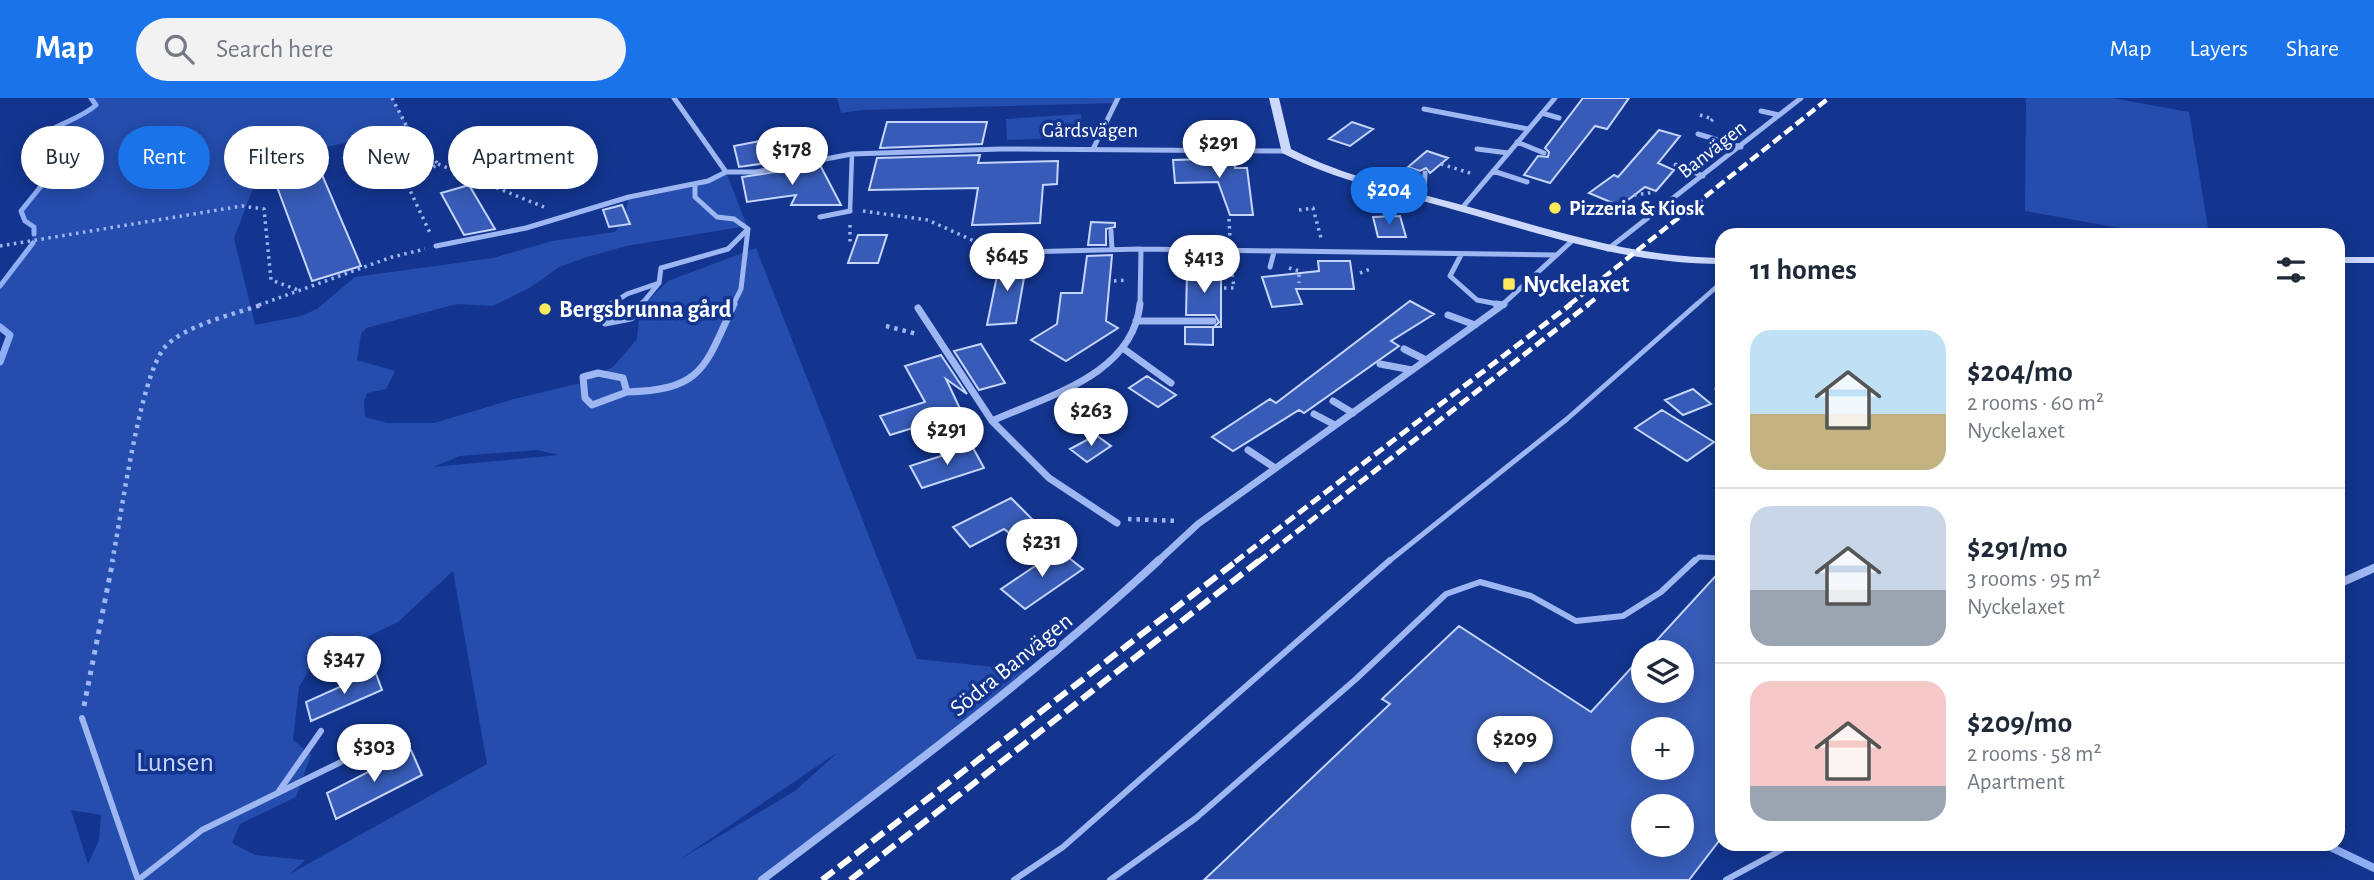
<!DOCTYPE html>
<meta charset="utf-8">
<style>
:root{--surface:#fff;--page:#f2f2f3;--text:#1f2937;--muted:#747a83;--line:#e0e1e3;--accent:#1a73e8}
body{margin:0;font-family:"Alegreya Sans",sans-serif;background:var(--page);color:var(--text);height:100vh;display:flex;flex-direction:column;font-size:26px;white-space:nowrap}
*{box-sizing:border-box;margin:0}
p{font-size:23px;color:var(--muted)}
.icon{flex:none;width:38px;height:38px;fill:none;stroke:currentColor;stroke-width:2;stroke-linecap:round;stroke-linejoin:round}
.map{position:relative;flex:1;overflow:hidden}
.panel{position:absolute;left:1715px;top:130px;width:630px;height:623px;display:flex;flex-direction:column;background:var(--surface);border-radius:21px;box-shadow:0 4px 18px #0003}
.panel>*{flex:none}
.banner{position:absolute;left:21px;top:28px;width:665px;height:63px;display:flex;gap:14px}
.tools{position:absolute;left:1631px;top:542px;display:grid;gap:14px}
.tools a{display:grid;place-items:center;width:63px;height:63px;border-radius:50%;background:var(--surface);box-shadow:0 4px 18px #0003;font-size:35px}
.price{position:absolute;translate:-50% -60px;padding:0 16px;border-radius:24px;background:#fff;color:#222;font-size:23px;line-height:46px;filter:drop-shadow(0 2px 4px #0008)}
.price::after{content:'';position:absolute;left:50%;top:42px;width:21px;height:16px;margin-left:-10px;background:inherit;clip-path:polygon(0 0,100% 0,50% 100%)}
.price.active{background:var(--accent);color:#fff}
ul{padding:0;list-style:none}
li{display:flex;align-items:center;gap:21px;height:175px;padding:0 35px}
li+li{border-top:2px solid var(--line)}
li span{display:grid;place-items:center;flex:none;width:196px;height:140px;border-radius:21px;color:#555}
li>.icon{margin-inline-start:auto}
span .icon{width:84px;height:84px;fill:#fffc;stroke-width:1}
li b{font-size:30px}
h2{display:flex;justify-content:space-between;align-items:center;height:84px;padding:0 35px;font-size:30px}
.pill{padding:0 24px;border-radius:32px;background:var(--surface);box-shadow:0 4px 18px #0003;font-size:24px;line-height:63px}
.pill.active{background:var(--accent);color:#fff}
header{display:flex;align-items:center;gap:42px;box-sizing:border-box;height:98px;padding:0 35px;background:var(--accent);color:#fff}
header strong{font-size:33px}
nav{display:flex;gap:38px;margin-inline-start:auto;font-size:24px}
.search{width:490px;height:63px;background:var(--page);display:flex;align-items:center;gap:18px;box-sizing:border-box;padding:0 24px;border-radius:38px;color:var(--muted);font-size:26px}
.map>svg:first-child{display:block}
</style>
<header>
<strong>Map</strong>
<div class="search"><svg class="icon" aria-label="search" viewBox="0 0 24 24"><circle cx="10" cy="10" r="6"/><path d="M15 15l6 6"/></svg>Search here</div>
<nav><a>Map</a><a>Layers</a><a>Share</a></nav>
</header>
<div class="map">
<svg width="2374" height="782" viewBox="0 0 2374 782">
<rect width="100%" height="100%" fill="#13358f"/>
<path fill="#254dae" fill-rule="evenodd" d="M91,0h301l17,30 -116,27 -33,15 -26,68 21,87 46,-9 16,-7 38,-32 138,-19 59,-17 63,-9 9,-14 5,-21 79,-16 18,-9 21,54 -121,20 -39,11 -28,10 -28,20 -38,19 -36,-2 -91,24 -5,6 -4,26 38,11 -9,18 -19,4 -3,9 1,15 22,6h47l80,-24 67,-16 32,-16 24,-28 3,-31 28,-27 88,-33 161,411 116,12 -271,209h-762v-518l10,-27 -10,-8v-41l31,-38 3,-20 -9,-7 -4,-10 21,-26 -7,-10 5,-7 -4,-5 5,-15 -8,-4c13,-21 46,-19 62,-39zM537,352l22,5 -126,12 27,-11zM453,473l34,193 -197,110 15,-14 -50,-5 -23,-12 8,-19 56,-27 15,-42 -18,-15 6,-53 14,-24 85,-41zM836,656l-41,37 -116,69 156,-106zM71,712l30,5 -2,25 -11,24z
M837,0h281l-1,5 -255,7 -21,3z
M2026,0h86l77,14 20,122h-56l-128,-23z
M1081,16l3,23 -77,3 -1,-21z"/>
<g fill="none" stroke-linecap="round" stroke-linejoin="round">
<path stroke="#90aef4" stroke-width="5" d="M34,136v-7l-9,-6 -4,-10 21,-26 -7,-10 5,-7 -4,-5 5,-15 -8,-4c17,-20 44,-22 63,-39l-5,-7
M0,188l33,-43"/>
<path stroke="#90aef4" stroke-width="7" d="M0,229l10,8 -10,27"/>
<path stroke="#90aef4" stroke-width="8" d="M2324,746l50,24"/>
</g>
<path fill="#375bb6" stroke="#c5d5fc" stroke-width="2" fill-rule="evenodd" d="M1583,0h46l-22,31 -12,-3 -45,57 -26,-8 14,-19 10,1 1,-5 -4,-4z
M887,24h100l-5,22 -102,4z
M1352,24l21,7 -23,17 -21,-7z
M1659,32l21,6 -22,27 16,7 -18,21 -11,-4 -25,19 -31,-13 25,-18 4,2z
M803,35l12,23 -76,11 -5,-21z
M1427,53l21,7 -18,15 -4,-5 -6,3 -12,-4z
M980,57l-2,8 80,-2 -1,23 -14,1 -3,38 -68,2 6,-37 -109,2 8,-32z
M314,58l47,110 -49,15 -42,-113z
M1208,58h26l1,12h12l6,47h-23l-12,-33 -43,1 -2,-23 36,-1z
M820,67l21,40h-50l5,-10 -49,7 -5,-25z
M469,87l26,44 -31,6 -23,-42z
M622,107l8,19 -21,3 -6,-17z
M1400,118l6,21h-28l-5,-20z
M1091,124l24,1v4l-9,2v16h-18z
M858,137h29l-9,28h-30z
M1112,157l-6,66 12,7 -52,33 -35,-21 26,-16 4,-31h21l5,-37z
M1000,163h27l-11,62 -29,2z
M1318,163h32l4,28h-58l6,15 -30,3 -10,-30 57,-6z
M1187,174l34,1v54h-7l5,-5 -4,-7h-29z
M1410,203l24,13 -43,27 8,5 -95,67 -5,-3 -66,41 -21,-14 58,-38 6,4z
M1185,229h28v18l-28,-1z
M981,246l24,39 -26,7 -25,-39z
M941,257l26,39 -21,-15 16,34 -72,22 -10,-19 45,-14 -20,-36z
M1147,278l29,19 -18,12 -29,-19z
M1693,291l18,15 -28,11 -18,-15z
M1662,312l52,32 -27,19 -52,-33z
M1096,337l15,11 -24,16 -17,-13z
M972,348l12,22 -62,20 -12,-22z
M1011,400l35,35 18,14 -21,13 -39,-31 -34,18 -17,-20z
M1059,452l24,19 -58,40 -24,-20z
M1722,471v268l-33,43h-485l186,-176 -8,-5 77,-73 132,86 52,-57v36h39v-38h-37zM1643,632h39v38h-39zM1643,709h39v38h-39z
M375,573l7,19 -71,31 -5,-19z
M411,652l11,25 -86,44 -9,-26z"/>
<g fill="none" stroke-linecap="round" stroke-linejoin="round">
<path stroke="#9eb6f1" stroke-width="3.5" stroke-dasharray="2.5 4.5" stroke-linecap="butt" d="M392,0l14,27 32,39 -31,20 24,51
M1700,17l13,4 -5,5
M438,66l106,43
M1441,66l32,10
M1634,97l21,-3
M1299,112l14,-2 8,30
M863,113l65,9 46,21
M1229,121l1,21
M850,127v20
M0,148l242,-40 22,3 7,71 27,10
M1289,170l10,3v12
M1360,175l13,-5
M1114,183l14,-1
M1224,190h10l-3,-23
M259,207l133,-48 33,-8"/>
<path stroke="#9eb6f1" stroke-width="4.5" stroke-dasharray="3.5 5" stroke-linecap="butt" d="M886,228l31,8
M1128,421l50,2
M112,464c9,-44 28,-187 53,-215 18,-21 72,-34 99,-43"/>
<path stroke="#9eb6f1" stroke-width="5" stroke-dasharray="4.5 6" stroke-linecap="butt" d="M84,608l29,-146"/>
<path stroke="#9eb6f1" stroke-width="4.5" d="M850,113l2,-57
M1696,207l26,-23"/>
<path stroke="#9eb6f1" stroke-width="5" d="M1717,291l5,-3
M1388,464l179,-143 130,-115
M1694,464l5,-5 23,1"/>
<path stroke="#9eb6f1" stroke-width="6" d="M82,620l56,162
M279,693l42,-60
M138,782l64,-50 139,-68
M1014,782l49,-33 327,-287
M1110,782l86,-62 160,-139 90,-85 34,-12 51,14 45,25 47,-5 38,-24 34,-32
M1726,782l66,-36"/>
<path stroke="#9eb6f1" stroke-width="5" d="M674,0l52,74
M1424,11l104,20
M1761,13l18,4
M1542,15l17,5
M1228,35l3,16
M1698,36l43,13
M1517,44l27,11
M1093,51l25,-51
M1477,51l31,4
M1676,67l27,11
M1493,73l34,11
M1424,100l1,-25
M1462,110l93,-110
M820,119l30,-6
M1111,133l1,19
M436,148l90,-18 103,-31 79,-16 18,-9h30l96,-18 149,-5 285,2
M985,148l36,6 120,-3 415,6
M1608,151l193,-151
M1461,157l-11,21 27,24 26,5
M1270,169l4,-15
M659,185l2,-15 67,-19 20,-20 -14,-10 -17,-2 -22,-20v-13
M610,207l17,-11 32,-11
M641,207l18,-22
M733,207l8,-16 7,-60
M1140,207l1,-56
M1502,207l71,-65"/>
<path stroke="#9eb6f1" stroke-width="7" d="M612,206l-11,7 4,12 26,-5 11,-14
M1496,206l7,1
M918,210l74,113
M1448,217l27,10
M1136,223h77
M1124,251l47,34
M1404,251l22,11
M1380,266l32,6
M598,275l25,5 4,14 -35,13 -7,-7 -2,-21z
M627,294c77,-2 78,-26 107,-88
M1333,303l20,12
M1314,316l21,11
M1248,352l27,18
M1117,425l-68,-45 -57,-57c55,-25 141,-46 148,-117
M1157,464l41,-38 306,-220"/>
<path stroke="#9eb6f1" stroke-width="8" d="M2338,486l36,-16
M762,782c136,-103 272,-204 397,-320"/>
<path fill="#ccd9fc" fill-rule="evenodd" d="M1269,0h10l12,51c54,28 113,40 171,56 88,24 168,52 260,53v6c-95,0 -177,-29 -267,-54 -59,-17 -118,-29 -173,-57z
M2338,159h36v6h-36z"/>
<path stroke="#fff" stroke-width="4.5" stroke-dasharray="10 4.5" stroke-linecap="butt" d="M1569,207l260,-207
M1587,207l8,-6"/>
<path stroke="#fff" stroke-width="5" stroke-dasharray="11 5" stroke-linecap="butt" d="M1235,464l336,-258
M1258,464l331,-258"/>
<path stroke="#fff" stroke-width="6" stroke-dasharray="15 6" stroke-linecap="butt" d="M822,782l416,-320
M850,782l410,-320"/>
</g>
<g fill="#ffea5e" stroke="#13358f" stroke-width="2.5">
<circle cx="1555" cy="110" r="7"/>
<rect x="1502" y="179" width="14" height="14" rx="3.5"/>
<circle cx="545" cy="211" r="7"/>
</g>
<g text-anchor="middle" stroke-width="7" stroke-linejoin="round" paint-order="stroke">
<g font-size="21" fill="#fff" stroke="#13358f">
<text x="1090" y="39">Gårdsvägen</text>
<text transform="translate(1712 51) rotate(-38)" y="7">Banvägen</text>
</g>
<g font-size="21" font-weight="bold" fill="#fff" stroke="#13358f" text-anchor="start">
<text x="1569" y="117">Pizzeria &amp; Kiosk</text>
</g>
<g font-size="24" font-weight="bold" fill="#fff" stroke="#13358f" text-anchor="start">
<text x="1523" y="194">Nyckelaxet</text>
<text x="559" y="219">Bergsbrunna gård</text>
</g>
<g font-size="24" fill="#fff" stroke="#13358f">
<text transform="translate(1011 566) rotate(-39)" y="8">Södra Banvägen</text>
</g>
<g font-size="28" fill="#c5d5fc" stroke="#13358f">
<text x="175" y="673">Lunsen</text>
</g>
</g>
</svg>
<div class="tools">
<a><svg class="icon" aria-label="layers" viewBox="0 0 24 24"><path d="M12 4l9 5-9 5-9-5zM3 14l9 5 9-5"/></svg></a>
<a>+</a>
<a>−</a>
</div>
<b class="price" style="left:1219px;top:82px">$291</b>
<b class="price" style="left:792px;top:89px">$178</b>
<b class="price active" style="left:1389px;top:129px">$204</b>
<b class="price" style="left:1007px;top:195px">$645</b>
<b class="price" style="left:1204px;top:197px">$413</b>
<b class="price" style="left:1091px;top:350px">$263</b>
<b class="price" style="left:947px;top:369px">$291</b>
<b class="price" style="left:1042px;top:481px">$231</b>
<b class="price" style="left:344px;top:598px">$347</b>
<b class="price" style="left:1515px;top:678px">$209</b>
<b class="price" style="left:374px;top:686px">$303</b>
<div class="banner">
<a class="pill">Buy</a>
<a class="pill active">Rent</a>
<a class="pill">Filters</a>
<a class="pill">New</a>
<a class="pill">Apartment</a>
</div>
<section class="panel">
<h2>11 homes<svg class="icon" aria-label="filters" viewBox="0 0 24 24"><path d="M4 7h16M4 17h16"/><circle cx="9" cy="7" r="2"/><circle cx="15" cy="17" r="2"/></svg></h2>
<ul>
<li><span style="background:linear-gradient(#bfe0f5 60%,#c2b280 0)"><svg class="icon" aria-label="home" viewBox="0 0 24 24"><path d="M3 11l9-7 9 7M6 9v11h12V9"/></svg></span><div><b>$204/mo</b><p>2 rooms · 60 m²</p><p>Nyckelaxet</p></div></li>
<li><span style="background:linear-gradient(#c9d6e8 60%,#9aa5b1 0)"><svg class="icon" aria-label="home" viewBox="0 0 24 24"><path d="M3 11l9-7 9 7M6 9v11h12V9"/></svg></span><div><b>$291/mo</b><p>3 rooms · 95 m²</p><p>Nyckelaxet</p></div></li>
<li><span style="background:linear-gradient(#f6c9c9 75%,#9aa5b1 0)"><svg class="icon" aria-label="home" viewBox="0 0 24 24"><path d="M3 11l9-7 9 7M6 9v11h12V9"/></svg></span><div><b>$209/mo</b><p>2 rooms · 58 m²</p><p>Apartment</p></div></li>
</ul>
</section>
</div>
